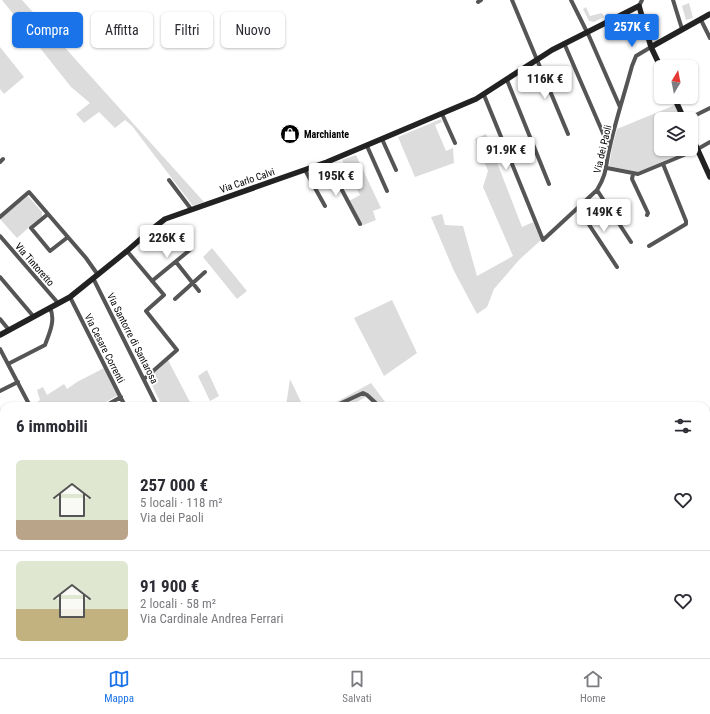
<!DOCTYPE html>
<html lang="it">
<meta charset="utf-8">
<style>
:root{--surface:#fff;--page:#f2f2f3;--text:#2b2b33;--muted:#7c7c81;--line:#e1e1e2;--accent:#1a73e8}
body{margin:0;font-family:"Roboto Condensed",sans-serif;background:var(--page);color:var(--text);height:100vh;display:flex;flex-direction:column;font-size:15px;white-space:nowrap}
*{box-sizing:border-box;margin:0}
p{font-size:13px;color:var(--muted)}
.icon{flex:none;width:22px;height:22px;fill:none;stroke:currentColor;stroke-width:2;stroke-linecap:round;stroke-linejoin:round}
.map{position:relative;flex:1;overflow:hidden}
.panel{position:absolute;left:0px;top:402px;width:710px;height:256px;display:flex;flex-direction:column;background:var(--surface);border-radius:12px 12px 0 0;box-shadow:0 1px 3px #0004}
.panel>*{flex:none}
.top-card{position:absolute;left:12px;top:12px;width:400px;height:36px;display:flex;gap:8px}
.needle{width:26px;rotate:10deg}
.controls{position:absolute;left:654px;top:60px;display:grid;gap:8px}
.controls a{display:grid;place-items:center;width:44px;height:44px;border-radius:6px;background:var(--surface);box-shadow:0 1px 3px #0004;font-size:20px}
.price{position:absolute;translate:-50% -34px;padding:0 9px;border-radius:4px;background:#fff;color:#222;font-size:13px;line-height:26px;filter:drop-shadow(0 1px 2px #0008)}
.price::after{content:'';position:absolute;left:50%;top:24px;width:12px;height:9px;margin-left:-6px;background:inherit;clip-path:polygon(0 0,100% 0,50% 100%)}
.price.current{background:var(--accent);color:#fff}
ul{padding:0;list-style:none}
li{display:flex;align-items:center;gap:12px;height:100px;padding:0 16px}
li+li{border-top:1px solid var(--line)}
li span{display:grid;place-items:center;flex:none;width:112px;height:80px;border-radius:6px;color:#555}
li>.icon{margin-inline-start:auto}
span .icon{width:48px;height:48px;fill:#fffc;stroke-width:1}
li b{font-size:17px}
h2{display:flex;justify-content:space-between;align-items:center;height:48px;padding:0 16px;font-size:17px}
.tag{padding:0 14px;border-radius:6px;background:var(--surface);box-shadow:0 1px 3px #0004;font-size:14px;line-height:36px}
.tag.current{background:var(--accent);color:#fff}
.dock{display:flex;justify-content:space-around;align-items:center;height:56px;border-top:1px solid var(--line);background:var(--surface);font-size:11px;color:var(--muted)}
.dock a{display:grid;justify-items:center;gap:2px}
.dock .current{color:var(--accent)}
.map>svg:first-child{display:block}
</style>
<div class="map">
<svg width="710" height="658" viewBox="0 0 710 658">
<rect width="100%" height="100%" fill="#fff"/>
<path fill="#dcdcdc" d="M2,0h20l182,202 -11,4 -61,-80 -7,-6 -10,8 -16,-16 -15,11 -8,-9 14,-11 -19,-16z
M689,3l4,15 -7,2 -4,-14z
M586,7l4,9 12,-3 2,4 -10,5 -5,-1 -6,-12z
M0,47l24,30 -20,17 -4,-5z
M675,105l6,14h-20v30h30v-7l3,6 -56,24 -29,-6 3,-18 5,-19z
M441,119l1,3 -7,3 11,26 7,-3 1,15 -39,14 -17,-40z
M486,134l36,93 11,-5 8,18 -22,20 -25,29 -7,18 -10,7 -23,-43 -23,-54 11,-3 3,11 18,1 14,50 36,-20 -30,-69 5,-16 -13,-32z
M356,155l25,53 -8,3 3,9 -15,6 -12,-25 11,-6 -18,-35z
M28,196l14,16v4l-25,22 -17,-19z
M212,248l35,43 -10,8 -34,-42z
M392,300l25,53 -33,23 -30,-58z
M168,360l24,46h-30l-14,-29z
M104,368l14,27 -19,11h-62l-1,-3 4,-3 -3,-10 6,-3 4,8 17,-11 3,5 10,-7z
M207,370l12,26 -9,5 -12,-25z
M290,379l13,27h-17z
M371,383l17,23h-12l-10,-9 -17,9h-20z"/>
<path fill="#a3a3a3" d="M126,654h55l-8,4h-46z
M222,654h158l-3,4h-151z"/>
<g fill="none" stroke-linecap="round" stroke-linejoin="round">
<path stroke="#555" stroke-width="4" d="M512,0l56,134
M571,0l18,36 31,71
M673,0l9,29
M478,2l3,-2
M639,6l3,-6
M701,20l9,18
M564,43l45,104
M507,80l42,104
M484,95l59,145 54,-50c11,-18 8,-25 13,-44 6,-27 15,-54 22,-80l4,-10 15,-9
M442,114l13,29
M688,119l22,-11
M382,139l14,31
M367,146l20,45
M0,162l3,-3
M327,162l33,62
M607,168l31,6 58,-24 14,-8
M305,170l20,36
M633,174l-1,5 16,34 -1,2
M169,180l22,29
M597,190l34,52
M578,208l39,59
M48,214l-17,14 19,23 18,-14
M0,217l29,-25 57,66 12,17
M0,236l58,67
M649,246l37,-22v-3l-23,-57
M127,251l37,44 -18,16 31,39 -33,29
M176,262l23,29
M0,277l34,40
M93,278l64,128
M152,281l39,-32
M70,297l55,109
M175,299l30,-27
M0,319l9,11
M0,349l30,57
M8,364l37,-19c4,-11 11,-25 5,-37
M0,391l18,-9
M105,406l16,-9
M335,406l28,-13 4,2 12,11
M0,427l4,-2
M0,498l4,-2
M0,541l4,5
M706,572l4,5
M706,639l4,4
M68,654l1,4"/>
<path stroke="#222" stroke-width="5.5" d="M651,47l59,-33
M674,97l10,22
M691,135l19,42
M0,335l70,-38 57,-46 24,-21 14,-11 162,-57 149,-63 76,-49 87,-44 12,41 10,21"/>
</g>
<defs>
<symbol id="shop-disc" viewBox="-11 -11 22 22"><circle r="9.5" fill="#000" stroke="#fff"/><path d="M-5-2.5h2.3a2.7 3.5 0 0 1 5.4 0H5L5.5 6h-11ZM-1.5-2.5h3a1.5 2.3 0 0 0-3 0Z" fill="#fff"/></symbol>
</defs>
<g fill-rule="evenodd">
<use href="#shop-disc" x="279" y="123" width="22" height="22"/>
</g>
<g text-anchor="middle" stroke-width="3.5" stroke-linejoin="round" paint-order="stroke">
<g font-size="10" font-weight="bold" fill="#000" stroke="#fff" text-anchor="start">
<text x="304" y="138">Marchiante</text>
</g>
<g font-size="10" fill="#000" stroke="#fff">
<text transform="translate(602 149) rotate(-77)" y="4">Via dei Paoli</text>
<text transform="translate(247 180) rotate(-19)" y="4">Via Carlo Calvi</text>
<text transform="translate(35 264) rotate(49)" y="4">Via Tintoretto</text>
<text transform="translate(133 338) rotate(63)" y="4">Via Santorre di Santarosa</text>
<text transform="translate(105 348) rotate(63)" y="4">Via Cesare Correnti</text>
</g>
</g>
</svg>
<div class="controls">
<a><svg class="needle" viewBox="-14 -14 28 28"><path d="M0-13l5 13h-10z" fill="#e53935"/><path d="M0 13l5-13h-10z" fill="#7c7c81"/></svg></a>
<a><svg class="icon" aria-label="layers" viewBox="0 0 24 24"><path d="M12 4l9 5-9 5-9-5zM3 14l9 5 9-5"/></svg></a>
</div>
<b class="price current" style="left:632px;top:48px">257K €</b>
<b class="price" style="left:545px;top:100px">116K €</b>
<b class="price" style="left:506px;top:171px">91.9K €</b>
<b class="price" style="left:336px;top:197px">195K €</b>
<b class="price" style="left:604px;top:233px">149K €</b>
<b class="price" style="left:167px;top:259px">226K €</b>
<div class="top-card">
<a class="tag current">Compra</a>
<a class="tag">Affitta</a>
<a class="tag">Filtri</a>
<a class="tag">Nuovo</a>
</div>
<section class="panel">
<h2>6 immobili<svg class="icon" aria-label="filters" viewBox="0 0 24 24"><path d="M4 7h16M4 17h16"/><circle cx="9" cy="7" r="2"/><circle cx="15" cy="17" r="2"/></svg></h2>
<ul>
<li><span style="background:linear-gradient(#dfe7d0 75%,#b9a48a 0)"><svg class="icon" aria-label="home" viewBox="0 0 24 24"><path d="M3 11l9-7 9 7M6 9v11h12V9"/></svg></span><div><b>257 000 €</b><p>5 locali · 118 m²</p><p>Via dei Paoli</p></div><svg class="icon" aria-label="heart" viewBox="0 0 24 24"><path d="M12 20l-8-8c-3-5 5-10 8-4 3-6 11-1 8 4z"/></svg></li>
<li><span style="background:linear-gradient(#dfe7d0 60%,#c2b280 0)"><svg class="icon" aria-label="home" viewBox="0 0 24 24"><path d="M3 11l9-7 9 7M6 9v11h12V9"/></svg></span><div><b>91 900 €</b><p>2 locali · 58 m²</p><p>Via Cardinale Andrea Ferrari</p></div><svg class="icon" aria-label="heart" viewBox="0 0 24 24"><path d="M12 20l-8-8c-3-5 5-10 8-4 3-6 11-1 8 4z"/></svg></li>
</ul>
</section>
</div>
<nav class="dock">
<a class="current"><svg class="icon" aria-label="map" viewBox="0 0 24 24"><path d="M3 6l6-2 6 2 6-2v14l-6 2-6-2-6 2zM9 4v14M15 6v14"/></svg>Mappa</a>
<a><svg class="icon" aria-label="saved" viewBox="0 0 24 24"><path d="M7 4h10v16l-5-4-5 4z"/></svg>Salvati</a>
<a><svg class="icon" aria-label="home" viewBox="0 0 24 24"><path d="M3 11l9-7 9 7M6 9v11h12V9"/></svg>Home</a>
</nav>
